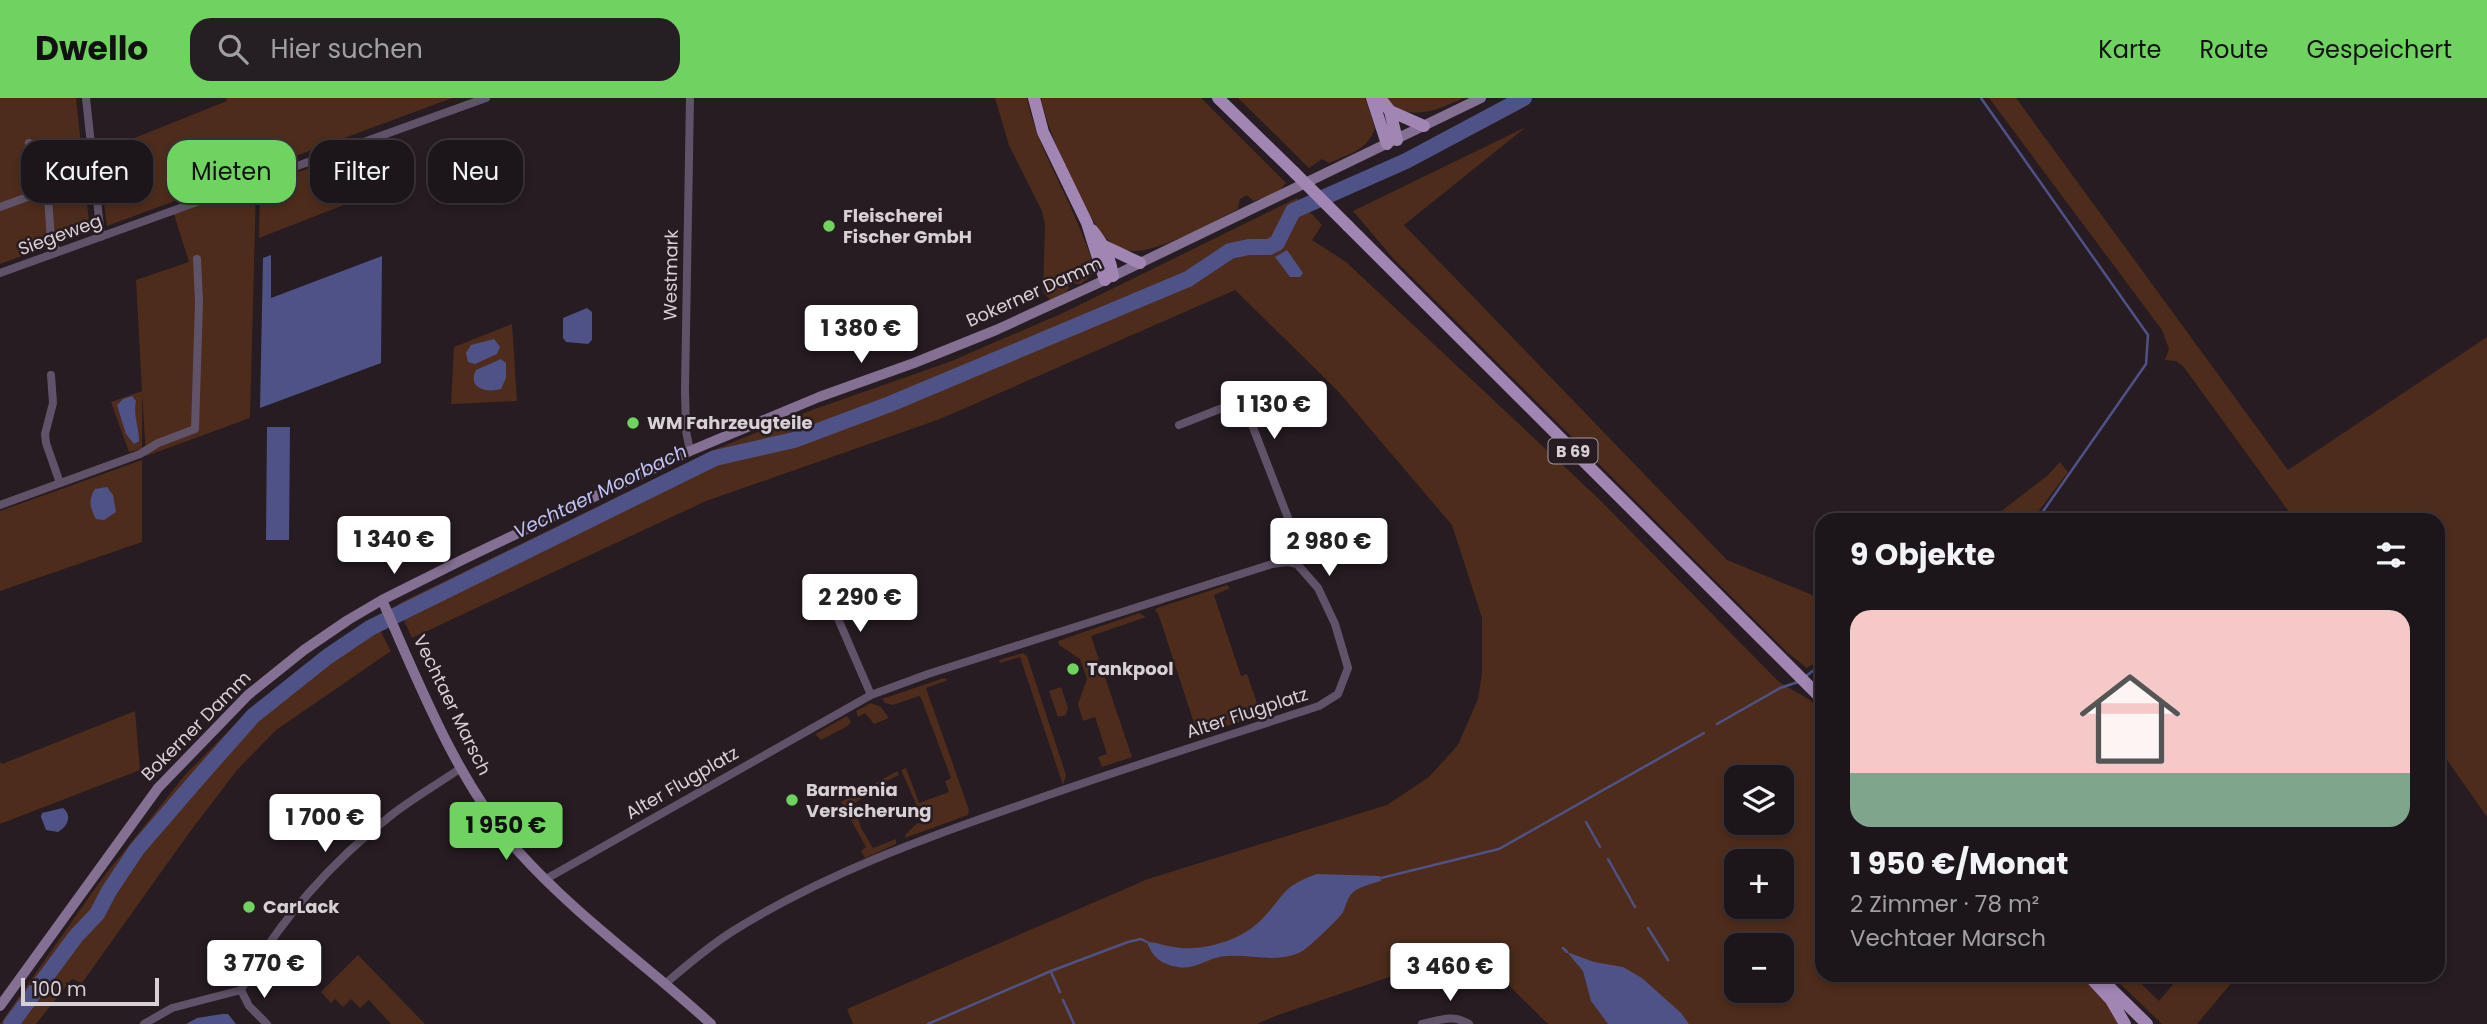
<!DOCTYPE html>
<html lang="de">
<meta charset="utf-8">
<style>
:root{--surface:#1c151a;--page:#251e23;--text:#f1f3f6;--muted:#a09fa2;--line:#3a3439;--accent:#6fd35f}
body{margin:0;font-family:Poppins,sans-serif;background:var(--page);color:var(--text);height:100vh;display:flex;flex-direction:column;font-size:26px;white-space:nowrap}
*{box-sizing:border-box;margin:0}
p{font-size:23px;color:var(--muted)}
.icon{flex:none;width:38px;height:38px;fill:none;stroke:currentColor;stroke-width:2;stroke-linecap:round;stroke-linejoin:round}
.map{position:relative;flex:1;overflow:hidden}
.details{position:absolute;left:1815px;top:415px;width:630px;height:469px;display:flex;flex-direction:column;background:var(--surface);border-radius:21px;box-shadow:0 4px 10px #0003,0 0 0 2px var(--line)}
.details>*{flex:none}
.banner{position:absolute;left:21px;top:42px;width:665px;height:63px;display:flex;gap:14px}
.tools{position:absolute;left:1724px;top:667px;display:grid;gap:14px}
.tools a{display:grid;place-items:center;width:70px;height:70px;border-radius:14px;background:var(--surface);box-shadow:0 4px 10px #0003,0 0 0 2px var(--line);font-size:35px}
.scale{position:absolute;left:21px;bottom:18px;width:138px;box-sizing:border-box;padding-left:7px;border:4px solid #d7d0d4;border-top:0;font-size:19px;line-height:24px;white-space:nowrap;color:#d7d0d4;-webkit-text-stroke:5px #261c22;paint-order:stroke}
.price{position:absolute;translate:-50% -60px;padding:0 16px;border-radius:7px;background:#fff;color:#222;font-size:23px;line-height:46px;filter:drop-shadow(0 2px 4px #0008)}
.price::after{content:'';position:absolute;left:50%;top:42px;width:21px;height:16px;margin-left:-10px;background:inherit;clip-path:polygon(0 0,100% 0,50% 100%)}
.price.selected{background:var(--accent);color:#111}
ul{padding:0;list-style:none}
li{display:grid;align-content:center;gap:14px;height:371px;padding:0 35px}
li span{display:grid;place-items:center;height:217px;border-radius:21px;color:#555}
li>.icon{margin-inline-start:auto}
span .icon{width:126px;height:126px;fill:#fffc;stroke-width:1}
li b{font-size:30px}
h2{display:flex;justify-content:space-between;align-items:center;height:84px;padding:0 35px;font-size:30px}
.chip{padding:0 24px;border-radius:21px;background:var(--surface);box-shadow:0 4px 10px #0003,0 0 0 2px var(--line);font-size:24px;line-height:63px}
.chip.selected{background:var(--accent);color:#111}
header{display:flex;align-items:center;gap:42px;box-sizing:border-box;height:98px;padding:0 35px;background:var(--accent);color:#111}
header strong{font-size:33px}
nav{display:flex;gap:38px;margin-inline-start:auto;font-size:24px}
.search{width:490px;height:63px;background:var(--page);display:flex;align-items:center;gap:18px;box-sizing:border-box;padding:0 24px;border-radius:21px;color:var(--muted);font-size:26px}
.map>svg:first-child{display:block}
</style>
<header>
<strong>Dwello</strong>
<div class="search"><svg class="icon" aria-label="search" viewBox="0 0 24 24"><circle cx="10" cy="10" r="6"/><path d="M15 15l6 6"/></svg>Hier suchen</div>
<nav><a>Karte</a><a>Route</a><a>Gespeichert</a></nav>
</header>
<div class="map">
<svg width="2487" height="926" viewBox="0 0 2487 926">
<rect width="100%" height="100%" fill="#261c22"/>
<path fill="#4e2c1b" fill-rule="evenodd" d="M0,0h76l14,133 -90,33z
M226,0h226l-345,128 -10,-73 130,-52z
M995,0h32c9,46 36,87 53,131 6,15 14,30 12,46l-11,9h-6l-4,-4 -4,2 2,6 -3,4 -16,8 -7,-8 2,-67 -3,-14 -33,-66z
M1041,0h160l85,85c-7,10 -22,15 -33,18l-6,-6 -7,4 -2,10c-25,13 -77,42 -104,42 -11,0 -21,-6 -28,-13 -23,-25 -59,-107 -65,-140z
M1238,0h127l10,30c-6,21 -27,27 -46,35l-7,-4 -13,9z
M1386,0h77c-25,12 -56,26 -77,0z
M1989,0h27l272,372 199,-133v480l-49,-70v-227h-143l-112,-154 -7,-5 -11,-1 4,-11 -7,-19z
M1526,29l-122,98 323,335 95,39v60l-15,9 -19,-15 -396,-396 -39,-46z
M350,54l-1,51 -90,35 1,-51z
M256,89l-6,231 -104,38 -4,-64v57l-13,3 -18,-50 31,-11 -6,-111 53,-18 -15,-48z
M1297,100l25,27 -10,15 34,22 253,237 180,183 31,18 12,12v263h259l29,33 9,16h-571l-76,-75 -194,66 -21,9h-404l-6,-15 301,-130 239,-74 42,-28 29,-32 20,-46 4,-26v-55l-30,-93 -115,-135 -102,-100 -295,129 -234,82 -294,137 -15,-33 11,-6 303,-148 101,-41 137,-48 114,-49zM1736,679h46v45h-46zM1736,763h46v45h-46zM1736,847h46v45h-46z
M512,226l5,77 -66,3 3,-57z
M142,362v82l-142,49v-80z
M2060,364l8,10 -36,48h-42l58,-45z
M1227,487l3,3 -16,7 27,81 6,-2 14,41 -63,20 -40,-122 -3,-2 2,-3z
M1139,515l7,4 -55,19 41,121 -30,10 -4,-10 9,-3 -12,-37 -12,4 -5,-17 9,-25 -7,-20 -21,-14 -1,-4z
M374,521l17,32 -115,79 -39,40 -48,63 -107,150 -10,-4 -36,45h-36l101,-144 84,-105 58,-59 58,-49z
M1023,555l4,3 39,119 -3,10 -43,-128 -20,6 -1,-3z
M944,580l4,2 -22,8 43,122 -1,5 -63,23 1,-4 11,-11 8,1 -24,-54 5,-2 13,35 30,-11 -4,-11 6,-3 -30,-80 -2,-2 -26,9 -8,-2 -3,-4z
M1061,589l7,21 -2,7 -8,2 -9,-26z
M871,605l10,4 8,11 -15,6 -9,-11 -7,4 -2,-6z
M135,613l5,59 -140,54v-62l2,2z
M847,618l4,6 -5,5 -25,13 -6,-6z
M897,673l2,4 -21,10 -24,19 7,24 12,20 23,-9v5l-31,14 -4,-7 5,-4 -25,-45z
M358,857l67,69h-34l-22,-24 -9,8 -9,-9 -8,8 -8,-8 -4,4 -10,-11z
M2111,877h21l27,26 22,-26h57l-41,49h-35z"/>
<path fill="#4e5286" d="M1287,152l16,23 -3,4h-10l-15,-20z
M271,157v43l111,-42 -1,107 -121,45 3,-150z
M587,210l5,4v28l-4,4 -22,-2 -3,-4v-20z
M494,241l6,8 -3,7 -22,10 -7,-2 -2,-9 5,-8z
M501,261l5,4v15l-5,11c-14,4 -34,0 -25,-19z
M132,298l4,5c-3,14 3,26 3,40l-5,3 -8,-10 -9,-29 6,-6z
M267,329h23l-1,113h-23z
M107,389l6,8 3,17 -12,8 -8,-1c-6,-11 -8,-19 -1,-30z
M63,710c10,8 4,19 -5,24l-12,-2 -5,-13 1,-4z
M1317,776l63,2 1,5c-8,2 -18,5 -25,9 -9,6 -9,14 -13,22 -4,7 -32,33 -39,38 -26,16 -57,2 -85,7 -13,3 -26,13 -41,10 -16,-2 -26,-10 -31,-25 10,0 17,4 27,5 27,5 66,-6 86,-26 25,-24 19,-34 57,-47z
M1567,854l27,10 29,5 19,11 39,35 8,11h-81l-17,-23 -8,-30z
M222,916h6l8,10h-50l11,-6z"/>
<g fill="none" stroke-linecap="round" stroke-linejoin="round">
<path stroke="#4e5286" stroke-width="2.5" d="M1981,0l167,237 -2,29 -109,156
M1806,578l16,-12
M1717,626l63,-36 18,-6
M1586,724l14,25
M1608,761l27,48
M1381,780l118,-29 205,-116
M1648,830l20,32
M1563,850l4,4
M1051,874l9,20
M1063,902l11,24
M928,926l123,-53 77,-29 13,-3 6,3"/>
<path stroke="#4e5286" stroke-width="16" d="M11,926l65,-88 21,-22 12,-23 28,-42 62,-72 54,-61 74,-59 43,-29 345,-170 79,-18 96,-36 298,-125 42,-28 19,-4h20l8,-4 16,-32 113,-50 118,-63"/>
<path stroke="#605369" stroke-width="8" d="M86,0l15,139
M29,45l18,40 4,57 7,12
M0,109l33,-12 14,-2
M0,175l486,-175
M51,277l2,28 -8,31 1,9 14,40
M1179,327l51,-20 12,2 7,10 46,119 -7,26
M690,353l-4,-20 -1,-42 5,-291
M0,407l140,-51 18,-11 37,-14 4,-127 -2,-43
M822,490l11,19 38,88
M546,781l325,-184 57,-21 344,-110 16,-2 9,2 21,24 17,36 13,44 -10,26 -19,12c-98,32 -198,63 -296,98 -99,34 -201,71 -290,127 -24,15 -46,34 -67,52
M241,892l8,16 18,18
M144,926l28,-16 69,-18c37,-69 92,-130 153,-177 21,-16 45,-30 67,-45
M1422,926c18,-4 31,-10 47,0"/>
<path stroke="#847093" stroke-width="10" d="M382,502c38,85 74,180 136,251 57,64 130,115 193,173
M0,908l158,-218 90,-93 56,-45 44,-30 34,-20 82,-41 226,-108 129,-54 95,-34 82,-33 109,-50 376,-182"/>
<path stroke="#a186b3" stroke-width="12" d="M1034,0l9,34 44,91 18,57
M1218,0l76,74
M1372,0l15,46
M1380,0l10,13 7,29
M1390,13l34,15
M1348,128l474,473
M1092,132c12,15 18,27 21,46
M1104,148l36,17
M2088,877l23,25 14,24
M2097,877l50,49"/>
<path stroke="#a186b3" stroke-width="12" d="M1294,74l54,54"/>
</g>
<g fill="#6fd35f" stroke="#261c22" stroke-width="2.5">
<circle cx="829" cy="128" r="7"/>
<circle cx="633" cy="325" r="7"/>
<circle cx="1073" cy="571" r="7"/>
<circle cx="792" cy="702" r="7"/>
<circle cx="249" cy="809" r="7"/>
</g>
<g text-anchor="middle" stroke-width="5" stroke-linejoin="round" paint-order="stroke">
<rect fill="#261c22" stroke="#a29a9f" stroke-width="2" x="1548.5" y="340.5" width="49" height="25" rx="5"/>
<g font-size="16" font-weight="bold" fill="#d7d0d4">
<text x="1573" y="359">B 69</text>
</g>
<g font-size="18" font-weight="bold" fill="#d7d0d4" stroke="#261c22" text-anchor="start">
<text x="843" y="124">Fleischerei<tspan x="843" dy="21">Fischer GmbH</tspan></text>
<text x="647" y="331">WM Fahrzeugteile</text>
<text x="1087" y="577">Tankpool</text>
<text x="806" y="698">Barmenia<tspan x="806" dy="21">Versicherung</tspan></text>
<text x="263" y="815">CarLack</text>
</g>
<g font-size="18" fill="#d7d0d4" stroke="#261c22">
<text transform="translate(60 137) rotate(-20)" y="6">Siegeweg</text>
<text transform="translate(671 177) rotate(-89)" y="6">Westmark</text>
<text transform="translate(1034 194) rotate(-24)" y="6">Bokerner Damm</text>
<text transform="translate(452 607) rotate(64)" y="6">Vechtaer Marsch</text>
<text transform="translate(1247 615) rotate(-18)" y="6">Alter Flugplatz</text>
<text transform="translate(196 628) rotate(-45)" y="6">Bokerner Damm</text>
<text transform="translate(682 685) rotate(-30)" y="6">Alter Flugplatz</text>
</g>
<g font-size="19" font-style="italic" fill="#bdc3f4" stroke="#261c22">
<text transform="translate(600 393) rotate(-26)" y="7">Vechtaer Moorbach</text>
</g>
</g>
</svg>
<div class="tools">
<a><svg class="icon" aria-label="layers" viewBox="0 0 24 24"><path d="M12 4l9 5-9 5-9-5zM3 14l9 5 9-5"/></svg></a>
<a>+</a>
<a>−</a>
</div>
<div class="scale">100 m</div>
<b class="price" style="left:861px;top:267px">1 380 €</b>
<b class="price" style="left:1274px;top:343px">1 130 €</b>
<b class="price" style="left:394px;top:478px">1 340 €</b>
<b class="price" style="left:1329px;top:480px">2 980 €</b>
<b class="price" style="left:860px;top:536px">2 290 €</b>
<b class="price" style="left:325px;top:756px">1 700 €</b>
<b class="price selected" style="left:506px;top:764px">1 950 €</b>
<b class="price" style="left:264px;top:902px">3 770 €</b>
<b class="price" style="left:1450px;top:905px">3 460 €</b>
<div class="banner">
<a class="chip">Kaufen</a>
<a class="chip selected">Mieten</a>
<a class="chip">Filter</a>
<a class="chip">Neu</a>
</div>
<section class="details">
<h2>9 Objekte<svg class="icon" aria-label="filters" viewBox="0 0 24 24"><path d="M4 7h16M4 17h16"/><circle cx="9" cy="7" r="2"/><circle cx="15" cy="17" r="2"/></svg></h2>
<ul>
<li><span style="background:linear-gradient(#f6c9c9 75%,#7fa58c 0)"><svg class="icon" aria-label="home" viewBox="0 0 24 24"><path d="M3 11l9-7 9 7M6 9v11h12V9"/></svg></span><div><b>1 950 €/Monat</b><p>2 Zimmer · 78 m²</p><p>Vechtaer Marsch</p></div></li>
</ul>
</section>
</div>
